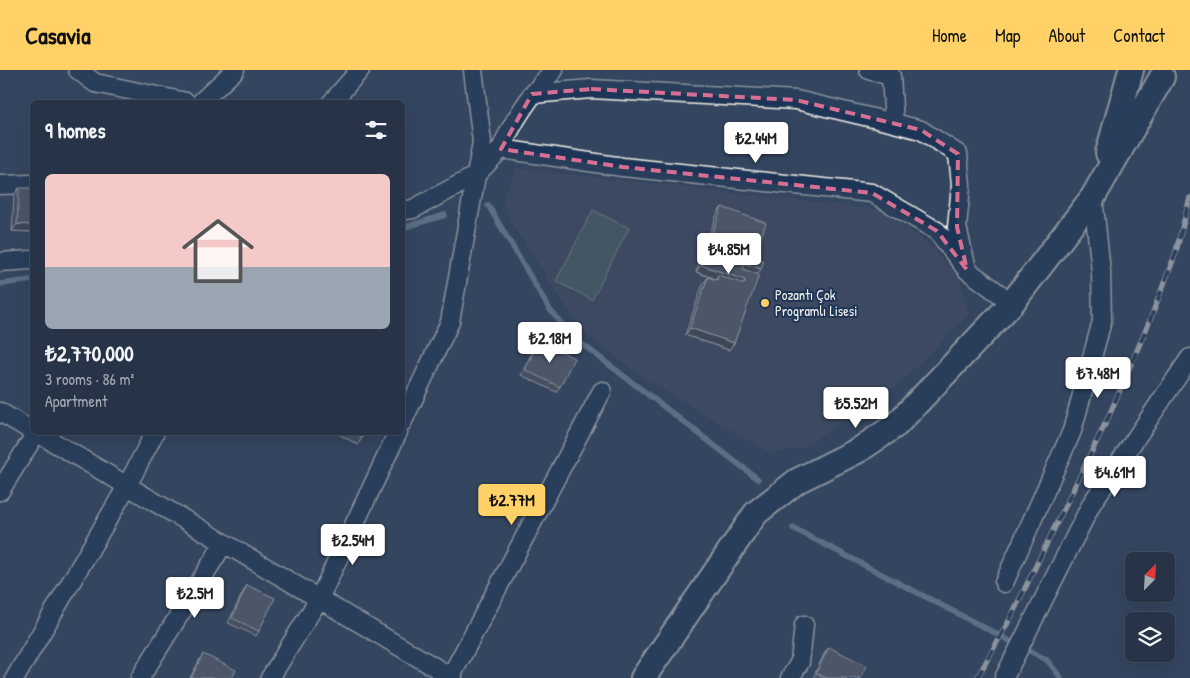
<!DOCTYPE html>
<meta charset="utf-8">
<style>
:root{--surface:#273447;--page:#333f52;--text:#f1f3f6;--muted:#a4aab4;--line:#434f60;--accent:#ffd166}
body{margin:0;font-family:"Patrick Hand",sans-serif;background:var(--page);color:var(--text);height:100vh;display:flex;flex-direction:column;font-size:19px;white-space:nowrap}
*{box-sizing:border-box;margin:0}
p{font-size:16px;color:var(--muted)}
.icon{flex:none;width:28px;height:28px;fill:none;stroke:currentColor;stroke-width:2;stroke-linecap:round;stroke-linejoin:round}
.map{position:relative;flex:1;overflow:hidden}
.details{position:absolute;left:30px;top:30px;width:375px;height:335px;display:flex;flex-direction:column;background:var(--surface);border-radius:8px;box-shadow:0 5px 20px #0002,0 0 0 1px var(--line)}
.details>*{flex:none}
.needle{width:32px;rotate:24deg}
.controls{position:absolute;left:1125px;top:482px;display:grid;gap:10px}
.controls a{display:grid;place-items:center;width:50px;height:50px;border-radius:8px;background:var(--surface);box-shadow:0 5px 20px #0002,0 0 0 1px var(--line);font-size:25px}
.price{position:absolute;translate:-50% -42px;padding:0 11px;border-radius:5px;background:#fff;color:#222;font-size:16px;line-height:32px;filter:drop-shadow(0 1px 2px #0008)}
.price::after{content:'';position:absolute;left:50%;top:30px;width:15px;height:11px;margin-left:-8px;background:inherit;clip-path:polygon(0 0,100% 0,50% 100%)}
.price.current{background:var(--accent);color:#111}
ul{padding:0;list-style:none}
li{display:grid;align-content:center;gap:10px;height:265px;padding:0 15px}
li+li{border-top:1px solid var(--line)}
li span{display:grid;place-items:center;height:155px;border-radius:8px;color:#555}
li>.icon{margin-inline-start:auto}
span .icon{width:90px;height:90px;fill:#fffc;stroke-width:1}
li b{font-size:21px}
h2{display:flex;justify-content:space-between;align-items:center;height:60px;padding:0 15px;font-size:21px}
header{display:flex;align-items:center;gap:30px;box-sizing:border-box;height:70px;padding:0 25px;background:var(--accent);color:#111}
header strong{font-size:24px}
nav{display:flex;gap:28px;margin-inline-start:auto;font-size:18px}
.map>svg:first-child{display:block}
</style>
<header>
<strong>Casavia</strong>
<nav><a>Home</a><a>Map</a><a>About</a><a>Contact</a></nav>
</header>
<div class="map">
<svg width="1190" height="608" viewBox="0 0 1190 608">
<rect width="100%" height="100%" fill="#34455f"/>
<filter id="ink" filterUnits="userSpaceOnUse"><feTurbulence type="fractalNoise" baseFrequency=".02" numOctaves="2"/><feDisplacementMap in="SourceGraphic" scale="10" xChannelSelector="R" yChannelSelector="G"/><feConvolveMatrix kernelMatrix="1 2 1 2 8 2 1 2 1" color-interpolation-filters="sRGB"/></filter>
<g filter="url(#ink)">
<path fill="#445065" d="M516,98l365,42 40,28 38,39 10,37 -71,71 -97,63 -31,5 -127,-75 -60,-46 -73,-111 -8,-22z"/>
<path fill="#546c69" stroke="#a4aea8" d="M593,140l36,18 -37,72 -36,-19z"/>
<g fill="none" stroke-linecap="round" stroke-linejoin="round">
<path stroke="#8aa3b0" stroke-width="5.5" d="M488,135l62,105 23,27 185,142
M402,158l43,-13
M0,214l32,-4
M793,458l254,132 14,18"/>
<defs>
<path id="street" d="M78,0l17,13 91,19
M532,24l59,-5 205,11 98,23 -3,-47 -22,-6
M201,32l34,-32
M332,32l28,-32
M894,53l27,7 37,24 3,31 -4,42 9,38
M501,79c13,-31 30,-55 53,-79
M0,115l32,-1
M402,141l11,-2 62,-33 26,-27 122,18 249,26 65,38 30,39 45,33
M0,192l32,-2
M0,342l32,19
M402,353l48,-101 32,-180 -9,-72
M36,362l417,246
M0,421l36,-58
M1004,513l68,-152 30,-110 -1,-50 -8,-74
M15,608l112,-192 28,-54
M140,608l84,-135
M270,608l49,-79 79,-167
M450,608l152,-287
M790,608l10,-16 4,-37
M1004,608l88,-175 98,-145"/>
<path id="secondary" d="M1108,83l23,-83
M643,608l113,-165 41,-32 62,-31 37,-25 116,-122 81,-106 69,-120"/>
</defs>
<use href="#street" stroke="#f4f1e8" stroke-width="21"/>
<use href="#secondary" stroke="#f4f1e8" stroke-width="28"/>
<use href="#street" stroke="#1d3557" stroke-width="18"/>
<use href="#secondary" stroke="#1d3557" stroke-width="24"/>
<defs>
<path id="rail" d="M977,608l33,-59 98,-201 42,-98 25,-65 15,-57"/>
</defs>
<use href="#rail" stroke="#f4f1e8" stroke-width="5.5"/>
<use href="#rail" stroke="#1d3557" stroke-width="4" stroke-dasharray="11" stroke-linecap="butt"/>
</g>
<path fill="#5a5c63" stroke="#f4f1e8" d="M19,118l13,44 -20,-1 2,-36z
M722,137l32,50 3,18 -23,68 -5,7 -44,-15 18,-51 5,-7 8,2 -20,-7 21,-58z
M539,271l21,46 -4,5 -35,-17 14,-29z
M335,362h30l-7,13z
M247,515l12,46 -3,5 -28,-13 16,-33z
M829,577l32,31h-48l12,-26z
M203,584l29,24h-42l10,-19z"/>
<path fill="#4a4b50" stroke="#f4f1e8" d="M17,154l15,1v7l-20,-1z
M745,194l16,5 -5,7 -16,-5z
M701,195l44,15 -5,7 -22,-12 -2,4 -20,-7z
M690,258l44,15 -5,7 -44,-15z"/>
<path fill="#696b73" stroke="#f4f1e8" d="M19,118h13v37l-15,-1z
M722,137l44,16 -12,34 10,4 -3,8 -16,-5 -2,5 16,6 -25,68 -44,-15 18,-51 9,3 1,-5 26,9 1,-4 -44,-15z
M539,271l35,17 -14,29 -35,-17z
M353,362h12l-2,6z
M247,515l28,13 -16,33 -27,-13z
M829,577l38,19 -6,12h-34l-11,-5z
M203,584l33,16 -4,8h-41z"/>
</g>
<path d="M0 0H1190V608H0ZM591,19l205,11 125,30 37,24 -1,73 10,43 -30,-39 -65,-38 -249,-26 -122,-18 31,-55z" fill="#34455f" fill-opacity=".55" fill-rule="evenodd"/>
<path fill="none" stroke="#d66f93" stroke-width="4" stroke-dasharray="10 6" stroke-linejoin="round" d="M591,19l205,11 125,30 37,24 -1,73 10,43 -30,-39 -65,-38 -249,-26 -122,-18 31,-55z"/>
<circle fill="#ffd166" stroke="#1d3557" stroke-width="2" cx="765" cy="233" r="5"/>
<g text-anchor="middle" stroke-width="4" stroke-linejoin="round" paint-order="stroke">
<g font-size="14" fill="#f4f1e8" stroke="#1d3557" text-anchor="start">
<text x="775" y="230">Pozantı Çok<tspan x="775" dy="16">Programlı Lisesi</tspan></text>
</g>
</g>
</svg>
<div class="controls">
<a><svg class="needle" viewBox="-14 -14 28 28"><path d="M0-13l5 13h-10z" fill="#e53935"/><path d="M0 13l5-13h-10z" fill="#a4aab4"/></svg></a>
<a><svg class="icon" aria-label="layers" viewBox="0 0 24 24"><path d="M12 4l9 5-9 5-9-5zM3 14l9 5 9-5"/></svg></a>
</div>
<b class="price" style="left:756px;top:94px">₺2.44M</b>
<b class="price" style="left:729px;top:205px">₺4.85M</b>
<b class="price" style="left:550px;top:294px">₺2.18M</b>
<b class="price" style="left:1098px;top:329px">₺7.48M</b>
<b class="price" style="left:856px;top:359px">₺5.52M</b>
<b class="price" style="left:1115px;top:428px">₺4.61M</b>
<b class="price current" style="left:512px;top:456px">₺2.77M</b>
<b class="price" style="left:353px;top:496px">₺2.54M</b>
<b class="price" style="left:195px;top:549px">₺2.5M</b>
<section class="details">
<h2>9 homes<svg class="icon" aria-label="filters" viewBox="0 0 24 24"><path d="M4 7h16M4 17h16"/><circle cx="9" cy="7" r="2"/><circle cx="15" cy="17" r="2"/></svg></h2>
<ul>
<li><span style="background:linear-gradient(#f6c9c9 60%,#9aa5b1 0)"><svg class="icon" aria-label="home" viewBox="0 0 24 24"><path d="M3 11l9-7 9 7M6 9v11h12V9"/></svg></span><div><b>₺2,770,000</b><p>3 rooms · 86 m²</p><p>Apartment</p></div></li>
</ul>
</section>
</div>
